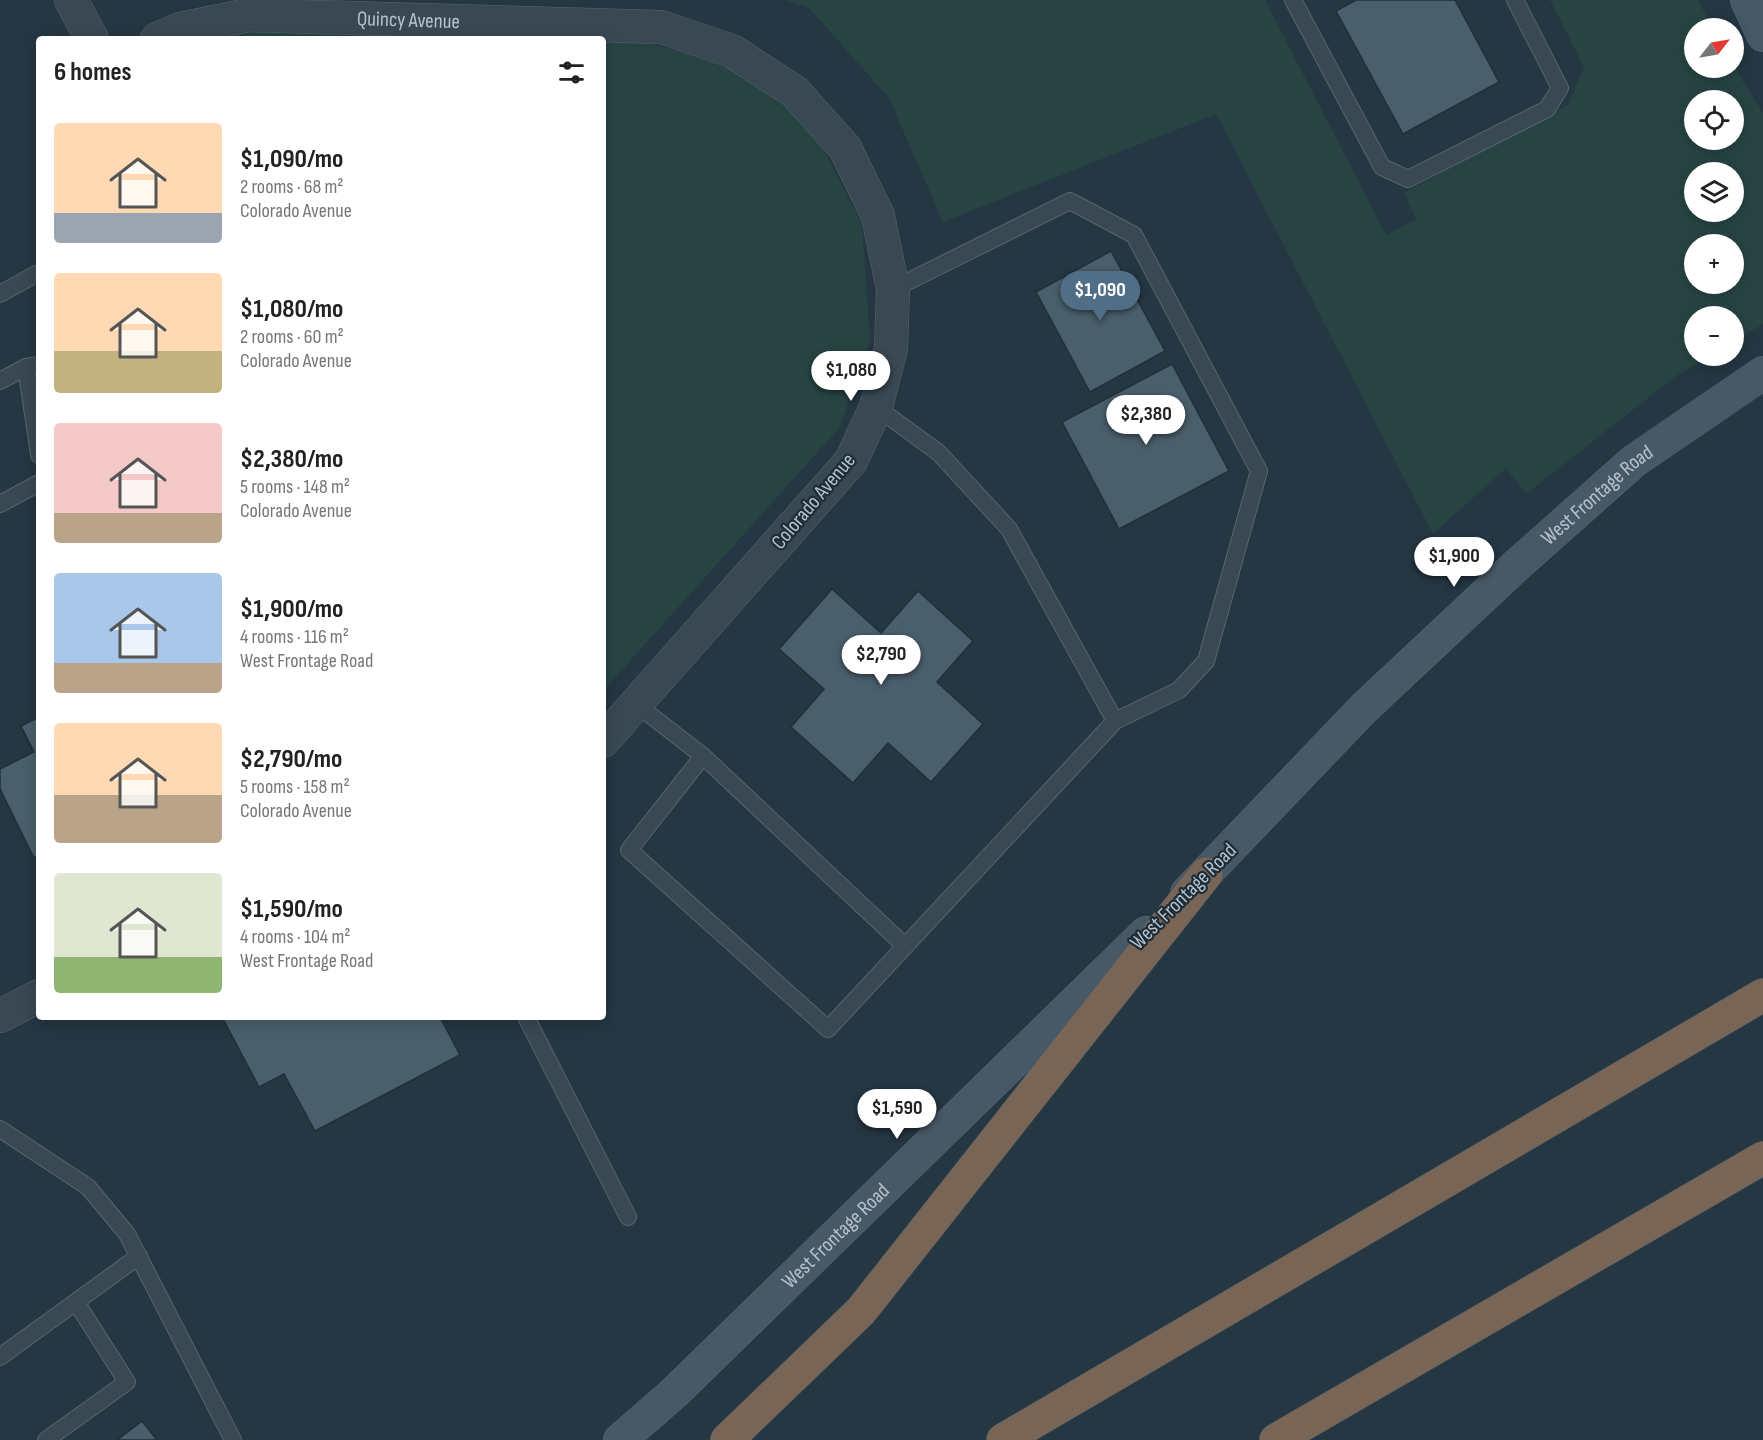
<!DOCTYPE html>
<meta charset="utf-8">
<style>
:root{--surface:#fff;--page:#f6f6f6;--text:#222;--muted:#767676;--accent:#506e85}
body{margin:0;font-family:"Sofia Sans Condensed",sans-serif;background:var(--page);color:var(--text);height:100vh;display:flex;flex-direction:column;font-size:22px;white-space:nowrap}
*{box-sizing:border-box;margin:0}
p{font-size:20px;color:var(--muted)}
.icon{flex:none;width:33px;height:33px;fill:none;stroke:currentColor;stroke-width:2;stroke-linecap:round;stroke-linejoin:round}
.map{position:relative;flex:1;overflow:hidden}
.sheet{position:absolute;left:36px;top:36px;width:570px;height:984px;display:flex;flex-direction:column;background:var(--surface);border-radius:6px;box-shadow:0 3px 15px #0003}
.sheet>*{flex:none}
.needle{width:39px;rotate:59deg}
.controls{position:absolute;left:1684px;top:18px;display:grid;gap:12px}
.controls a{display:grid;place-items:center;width:60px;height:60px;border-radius:50%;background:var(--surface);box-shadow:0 3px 15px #0003;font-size:30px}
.price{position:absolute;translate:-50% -51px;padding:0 14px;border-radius:21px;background:#fff;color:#222;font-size:20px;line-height:39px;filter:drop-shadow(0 2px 3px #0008)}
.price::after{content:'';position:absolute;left:50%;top:36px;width:18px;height:14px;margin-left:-9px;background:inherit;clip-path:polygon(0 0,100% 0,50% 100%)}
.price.active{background:var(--accent);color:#fff}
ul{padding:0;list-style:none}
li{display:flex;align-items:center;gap:18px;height:150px;padding:0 18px}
li span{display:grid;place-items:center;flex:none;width:168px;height:120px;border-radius:6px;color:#555}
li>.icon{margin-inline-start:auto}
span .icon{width:72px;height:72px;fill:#fffc;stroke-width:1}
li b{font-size:26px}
h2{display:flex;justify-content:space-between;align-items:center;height:72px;padding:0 18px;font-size:26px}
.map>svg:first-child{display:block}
</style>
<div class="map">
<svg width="1763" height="1440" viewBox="0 0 1763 1440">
<rect width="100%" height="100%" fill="#243743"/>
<path fill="#274443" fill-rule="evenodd" d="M785,0h480l121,235 30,-16 -12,-26 165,-89 15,-37 -34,-67h148l15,28h-18v40l39,-1 29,46v211l-29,18v-26h-39v40h16l-35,20 -150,118 -20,-26 -73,66 -217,-420 -273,108 -54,-124 -80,-90zM1695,100h39v40h-39zM1695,172h39v40h-39zM1695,244h39v40h-39z
M240,30l388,9 97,23 87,64 50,99 8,115 -30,87 -237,264v-652h-401z"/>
<path fill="#4a5f6c" stroke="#202f3a" stroke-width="1.5" d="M1356,0h99l44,82 -96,52 -67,-123z
M1111,251l54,100 -75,41 -54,-100z
M1172,364l57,107 -110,58 -57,-107z
M832,589l49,44 37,-42 55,50 -36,41 46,42 -52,58 -43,-39 -35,40 -62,-56 33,-38 -45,-40z
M39,717v138l-5,3 -34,-69v-20l34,-17 -13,-26z
M222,1017h218l20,38 -145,76 -31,-57 -25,13z
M142,1421l15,19h-40z"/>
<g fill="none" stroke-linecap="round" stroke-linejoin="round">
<defs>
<path id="lane" d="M1293,0l89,167 26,12 139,-70 13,-21 -45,-88
M0,294l36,-20
M39,365l-13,2 13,88
M0,381l26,-14
M876,407l63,46 70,76 106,192
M0,504l39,-21
M636,704l67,52 -74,94 199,179 287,-308 64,-31 27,-29 53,-190 -125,-236 -64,-34 -177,88
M703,756l202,190
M526,1017l102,200
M0,1129l88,58 39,47 106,206
M0,1357l139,-101
M46,1440l81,-58 -51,-80"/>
<g id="street">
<path d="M71,0l21,39"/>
<path id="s1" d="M157,39l23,-10 68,-14 413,12 71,24 63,41 50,56 33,68 15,73 -2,60 -15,58 -25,54 -248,280"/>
<path d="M0,1016l39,-20"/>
</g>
<g id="secondary">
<path d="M1747,0l16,35"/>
<path id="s2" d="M1187,893l177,-185 154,-144 116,-103 129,-88"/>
<path id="s3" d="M620,1440l54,-47 472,-460"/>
</g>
<path id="highway" d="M727,1440l134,-129 345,-437
M1003,1440l760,-445
M1276,1440l487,-282"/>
</defs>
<use href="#lane" stroke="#576670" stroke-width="18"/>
<use href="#street" stroke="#576670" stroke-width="34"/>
<use href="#secondary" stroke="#576670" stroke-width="34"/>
<use href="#highway" stroke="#44535d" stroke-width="34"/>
<use href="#lane" stroke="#394853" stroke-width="16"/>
<use href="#street" stroke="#394853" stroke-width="33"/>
<use href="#secondary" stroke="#475866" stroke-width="33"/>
<use href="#highway" stroke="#796556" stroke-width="33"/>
</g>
<g text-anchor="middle" stroke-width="4.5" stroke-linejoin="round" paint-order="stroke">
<g font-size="21" fill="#b6c3cd" stroke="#1e2d38">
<text dy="7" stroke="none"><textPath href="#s1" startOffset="255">Quincy Avenue</textPath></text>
<text dy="7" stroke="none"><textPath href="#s2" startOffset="572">West Frontage Road</textPath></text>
<text transform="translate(813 501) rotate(-50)" y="7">Colorado Avenue</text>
<text transform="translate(1183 896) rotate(-45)" y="7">West Frontage Road</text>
<text dy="7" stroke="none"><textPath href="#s3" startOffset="297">West Frontage Road</textPath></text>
</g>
</g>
</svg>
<div class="controls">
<a><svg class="needle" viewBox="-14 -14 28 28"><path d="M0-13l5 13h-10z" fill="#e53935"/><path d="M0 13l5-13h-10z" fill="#767676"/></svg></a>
<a><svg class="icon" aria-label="locate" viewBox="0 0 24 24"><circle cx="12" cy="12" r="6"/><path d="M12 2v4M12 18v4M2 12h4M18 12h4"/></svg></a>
<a><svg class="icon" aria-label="layers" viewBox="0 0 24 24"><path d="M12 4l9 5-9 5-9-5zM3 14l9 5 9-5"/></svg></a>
<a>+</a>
<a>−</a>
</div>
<b class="price active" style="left:1100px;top:322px">$1,090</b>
<b class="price" style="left:851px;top:402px">$1,080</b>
<b class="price" style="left:1146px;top:446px">$2,380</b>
<b class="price" style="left:1454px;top:588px">$1,900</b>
<b class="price" style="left:881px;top:686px">$2,790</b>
<b class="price" style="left:897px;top:1140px">$1,590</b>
<section class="sheet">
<h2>6 homes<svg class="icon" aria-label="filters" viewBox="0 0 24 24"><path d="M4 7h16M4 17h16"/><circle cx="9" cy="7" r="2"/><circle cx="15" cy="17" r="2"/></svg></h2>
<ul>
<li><span style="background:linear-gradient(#ffd9b3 75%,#9aa5b1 0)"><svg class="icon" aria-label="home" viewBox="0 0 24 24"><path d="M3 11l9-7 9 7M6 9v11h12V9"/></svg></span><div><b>$1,090/mo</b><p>2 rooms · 68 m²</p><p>Colorado Avenue</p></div></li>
<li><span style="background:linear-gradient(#ffd9b3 65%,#c2b280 0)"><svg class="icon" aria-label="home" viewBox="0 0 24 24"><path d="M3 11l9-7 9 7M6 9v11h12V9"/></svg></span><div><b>$1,080/mo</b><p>2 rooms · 60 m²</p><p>Colorado Avenue</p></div></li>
<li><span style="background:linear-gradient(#f6c9c9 75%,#b9a48a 0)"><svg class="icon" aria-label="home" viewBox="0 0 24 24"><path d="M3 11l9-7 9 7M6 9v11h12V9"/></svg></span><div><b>$2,380/mo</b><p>5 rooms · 148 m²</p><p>Colorado Avenue</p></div></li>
<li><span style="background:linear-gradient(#a9c7e8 75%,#b9a48a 0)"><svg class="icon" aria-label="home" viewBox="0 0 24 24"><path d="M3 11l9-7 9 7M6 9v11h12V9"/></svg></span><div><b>$1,900/mo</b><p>4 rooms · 116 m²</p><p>West Frontage Road</p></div></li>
<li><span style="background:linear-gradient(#ffd9b3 60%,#b9a48a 0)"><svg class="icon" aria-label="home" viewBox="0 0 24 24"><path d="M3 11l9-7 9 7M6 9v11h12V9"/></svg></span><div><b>$2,790/mo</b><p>5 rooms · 158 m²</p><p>Colorado Avenue</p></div></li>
<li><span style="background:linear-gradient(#dfe7d0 70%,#8fb573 0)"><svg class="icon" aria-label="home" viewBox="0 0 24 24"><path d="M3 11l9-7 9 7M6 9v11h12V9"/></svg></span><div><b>$1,590/mo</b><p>4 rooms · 104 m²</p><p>West Frontage Road</p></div></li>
</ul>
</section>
</div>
